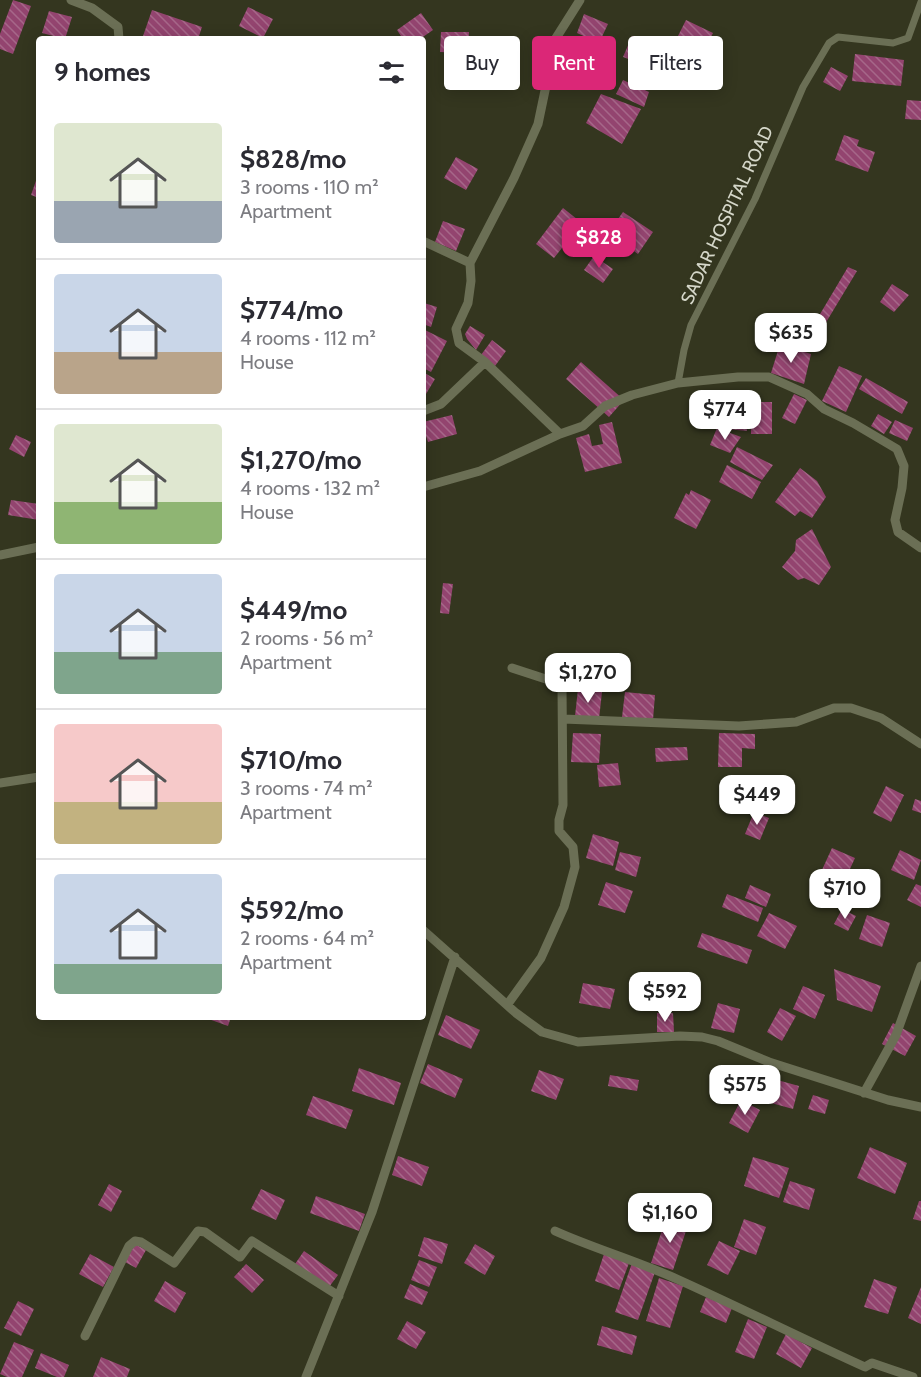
<!DOCTYPE html>
<meta charset="utf-8">
<style>
:root{--surface:#fff;--page:#f7f7f7;--text:#2b2b33;--muted:#7c7c81;--line:#e1e1e2;--accent:#db2777}
body{margin:0;font-family:Cabin,sans-serif;background:var(--page);color:var(--text);height:100vh;display:flex;flex-direction:column;font-size:22px;white-space:nowrap}
*{box-sizing:border-box;margin:0}
p{font-size:20px;color:var(--muted)}
.icon{flex:none;width:33px;height:33px;fill:none;stroke:currentColor;stroke-width:2;stroke-linecap:round;stroke-linejoin:round}
.map{position:relative;flex:1;overflow:hidden}
.details{position:absolute;left:36px;top:36px;width:390px;height:984px;display:flex;flex-direction:column;background:var(--surface);border-radius:6px;box-shadow:0 3px 15px #0003}
.details>*{flex:none}
.guide{position:absolute;left:444px;top:36px;width:387px;height:54px;display:flex;gap:12px}
.price{position:absolute;translate:-50% -51px;padding:0 14px;border-radius:12px;background:#fff;color:#222;font-size:20px;line-height:39px;filter:drop-shadow(0 2px 3px #0008)}
.price::after{content:'';position:absolute;left:50%;top:36px;width:18px;height:14px;margin-left:-9px;background:inherit;clip-path:polygon(0 0,100% 0,50% 100%)}
.price.on{background:var(--accent);color:#fff}
ul{padding:0;list-style:none}
li{display:flex;align-items:center;gap:18px;height:150px;padding:0 18px}
li+li{border-top:2px solid var(--line)}
li span{display:grid;place-items:center;flex:none;width:168px;height:120px;border-radius:6px;color:#555}
li>.icon{margin-inline-start:auto}
span .icon{width:72px;height:72px;fill:#fffc;stroke-width:1}
li b{font-size:26px}
h2{display:flex;justify-content:space-between;align-items:center;height:72px;padding:0 18px;font-size:26px}
.chip{padding:0 21px;border-radius:6px;background:var(--surface);box-shadow:0 3px 15px #0003;font-size:21px;line-height:54px}
.chip.on{background:var(--accent);color:#fff}
.map>svg:first-child{display:block}
</style>
<div class="map">
<svg width="921" height="1377" viewBox="0 0 921 1377">
<defs>
<pattern id="building-back-hatch" width="6" height="6" patternUnits="userSpaceOnUse" patternTransform="scale(1.5)"><rect width="6" height="6" fill="#93446f"/><path d="M-1 5l2 2M0 0l6 6M5-1l2 2" fill="none" stroke="#a66789"/></pattern>
</defs>
<rect width="100%" height="100%" fill="#34361f"/>
<path fill="url(#building-back-hatch)" d="M13,0l18,6 -18,48 -13,-5v-15z
M248,7l25,12 -10,19 -24,-12z
M152,10l50,17 -4,12h-56z
M49,11l23,6 -7,22 -23,-6z
M421,13l12,17 -13,9h-17l-6,-9z
M584,14l24,10 -9,19 -22,-10z
M686,20l27,13 -9,18 -27,-13z
M441,32h28l-1,21 -28,-1z
M632,36l19,4 -9,24 -19,-7z
M586,39l24,14 -9,15 -24,-14z
M855,54l49,6 -3,26 -49,-5z
M831,67l17,9 -8,15 -17,-9z
M623,80l26,12 -5,15 -28,-13z
M601,94l40,15 -19,35 -36,-21z
M907,100l14,1v19l-16,-1z
M844,135l15,5 -2,6 18,6 -7,20 -33,-12z
M456,157l22,12 -12,21 -22,-12z
M39,172v26l-8,-3z
M563,208l19,15 -28,35 -18,-14z
M623,212l30,20 -15,22 -30,-21z
M586,220l19,13 -14,21 -20,-14z
M443,221l22,8 -9,22 -21,-9z
M594,256l19,13 -10,14 -19,-13z
M848,267l9,4 -41,68 -9,-3z
M892,284l17,11 -15,17 -14,-10z
M424,303l13,4 -6,20 -8,-3z
M470,326l15,9 -9,15 -9,-11 -2,-5z
M423,329l24,12 -16,31 -8,-4z
M787,333l27,9 -3,10 -27,-9z
M492,340l14,11 -11,15 -14,-11z
M780,344l31,10 -7,30 -33,-11z
M581,362l43,38 -15,17 -43,-38z
M839,366l23,10 -16,36 -24,-11z
M423,372l12,7 -12,20z
M866,378l42,24 -6,12 -43,-25z
M794,394l13,6 -12,24 -13,-6z
M725,395h21l1,36 -21,-2z
M751,402h21v32h-21z
M878,414l14,8 -8,12 -13,-8z
M452,415l5,19 -29,8 -3,-9h-2v-11z
M895,420l18,8 -6,13 -18,-8z
M612,422l10,41 -37,9 -9,-34 13,-4 3,12 11,-2 -4,-19z
M717,428l24,9 -11,16 -20,-8z
M16,435l15,7 -7,15 -15,-8z
M737,447l36,18 -11,15 -32,-18z
M727,465l34,17 -9,17 -33,-17z
M800,468l17,13 9,16 -14,21 -12,-7 -5,5 -20,-14z
M691,490l20,10 -15,29 -22,-11 12,-25 3,2z
M11,500l28,4v16l-31,-5z
M812,529l19,38 -12,18 -15,-7 -6,2 -16,-13 13,-16 1,-11z
M443,583l10,1 -4,30 -9,-1z
M578,689l24,3 -3,27 -24,-3z
M625,692l30,3 -2,25 -31,-3z
M573,733l28,1 -2,29 -28,-1z
M719,733l36,1v15l-13,-1v19h-24z
M687,747l1,13 -32,2 -1,-14z
M618,763l3,22 -22,2 -2,-22z
M886,786l18,9 -13,27 -18,-9z
M915,799l6,2v12l-9,-3z
M754,812l15,6 -9,22 -15,-6z
M593,834l26,8 -6,24 -27,-8z
M832,848l23,10 -11,24 -23,-10z
M900,850l21,10 -7,20 -23,-10z
M620,852l21,5 -5,20 -21,-7z
M606,882l27,9 -8,22 -27,-8z
M916,884l5,2v21l-14,-7z
M750,885l21,9 -5,13 -21,-9z
M727,894l36,14 -5,14 -36,-15z
M842,909l14,7 -8,15 -14,-7z
M769,913l28,13 -12,23 -28,-13z
M867,915l23,8 -8,24 -23,-8z
M702,933l50,17 -5,14 -50,-17z
M834,969l47,17 -9,26 -35,-12z
M583,983l32,6 -5,20 -31,-6z
M803,986l22,9 -10,24 -22,-10z
M718,1003l22,6 -6,24 -23,-5z
M780,1008l16,8 -14,25 -15,-9z
M657,1013h16l1,19h-17z
M446,1015l34,15 -9,19 -33,-14z
M203,1017h28l-3,9z
M893,1023l23,13 -11,20 -23,-12z
M428,1064l35,15 -8,19 -35,-15z
M359,1068l42,15 -7,22 -42,-14z
M539,1070l25,9 -8,21 -25,-9z
M610,1075l29,5 -2,11 -29,-5z
M770,1078l29,8 -6,23 -29,-8z
M813,1095l16,5 -4,14 -17,-5z
M313,1096l40,14 -7,19 -40,-14z
M741,1100l19,10 -12,23 -19,-10z
M870,1147l37,16 -12,31 -38,-16z
M398,1156l31,11 -7,19 -30,-11z
M753,1157l36,11 -10,30 -35,-12z
M790,1181l25,8 -6,21 -26,-8z
M109,1184l13,7 -11,21 -13,-7z
M261,1189l24,11 -9,20 -25,-11z
M316,1196l49,18 -6,17 -49,-18z
M919,1201h2v20l-8,-2z
M666,1218l22,7 -15,45 -22,-7z
M744,1219l22,8 -10,28 -22,-8z
M424,1237l24,7 -6,20 -24,-8z
M719,1241l21,10 -12,24 -21,-10z
M135,1244l11,6 -10,18 -11,-6z
M475,1244l20,12 -10,19 -21,-12z
M304,1251l34,24 -9,12 -34,-23z
M90,1254l24,13 -11,20 -24,-13z
M604,1254l25,9 -10,27 -24,-9z
M419,1260l18,7 -8,20 -18,-7z
M632,1263l23,9 -17,48 -23,-8z
M246,1264l18,16 -12,13 -18,-16z
M659,1278l24,8 -13,42 -24,-7z
M874,1279l23,8 -9,27 -24,-7z
M165,1281l21,12 -11,20 -21,-12z
M410,1284l18,8 -6,13 -18,-7z
M921,1287v37l-13,-6z
M706,1297l26,11 -6,15 -26,-11z
M18,1301l16,8 -13,27 -17,-8z
M748,1319l19,8 -13,32 -19,-7z
M407,1321l19,11 -10,17 -19,-10z
M602,1326l35,10 -5,19 -35,-10z
M786,1334l26,14 -11,20 -25,-14z
M14,1342l20,8 -12,27h-15l-7,-3z
M41,1353l28,12 -5,12h-7l-22,-9z
M101,1357l29,12 -3,8h-34z"/>
<g fill="none" stroke-linecap="round" stroke-linejoin="round">
<path stroke="#6b6f55" stroke-width="7" d="M678,383l6,-33 7,-25 64,-126 48,-112 26,-44 9,-6 55,6 15,-5 13,-36"/>
<path stroke="#6b6f55" stroke-width="9" d="M71,0l21,8 26,19 1,12
M423,241l47,22 1,18 -3,22 -12,26 3,14 26,19 75,72 23,-8 22,-20 27,-11 46,-12 60,-6h31l38,17 17,15 29,14 44,26 7,17 -2,22 -7,32 3,12 23,16
M470,263l44,-85 24,-54 18,-86 24,-38
M423,411l18,-7 44,-42
M423,487l57,-16 80,-37
M0,555l39,-8
M563,719l176,7 57,-4 38,-14h17l30,10 40,26
M0,783l39,-6
M423,930l93,83 26,19 36,10 102,-6 22,1 16,4 51,21 119,38 33,7
M507,1005l34,-47 23,-51 11,-40 -2,-20 -14,-16v-11l4,-15 -1,-119 -4,-3 -46,-15
M864,1093l32,-58 25,-69
M555,1231c40,18 83,30 124,49 62,28 124,59 186,87l7,-4 41,14
M85,1336l44,-90 6,-5 6,1 33,21 24,-32 7,1 35,25 12,-16 87,55
M306,1377l66,-165 83,-255"/>
</g>
<g text-anchor="middle" stroke-width="5" stroke-linejoin="round" paint-order="stroke">
<g font-size="18" fill="#d5d7c9" stroke="#34361f">
<text transform="translate(727 215) rotate(-65)" y="6">SADAR HOSPITAL ROAD</text>
</g>
</g>
</svg>
<b class="price on" style="left:599px;top:269px">$828</b>
<b class="price" style="left:791px;top:364px">$635</b>
<b class="price" style="left:725px;top:441px">$774</b>
<b class="price" style="left:588px;top:704px">$1,270</b>
<b class="price" style="left:757px;top:826px">$449</b>
<b class="price" style="left:845px;top:920px">$710</b>
<b class="price" style="left:665px;top:1023px">$592</b>
<b class="price" style="left:745px;top:1116px">$575</b>
<b class="price" style="left:670px;top:1244px">$1,160</b>
<div class="guide">
<a class="chip">Buy</a>
<a class="chip on">Rent</a>
<a class="chip">Filters</a>
</div>
<section class="details">
<h2>9 homes<svg class="icon" aria-label="filters" viewBox="0 0 24 24"><path d="M4 7h16M4 17h16"/><circle cx="9" cy="7" r="2"/><circle cx="15" cy="17" r="2"/></svg></h2>
<ul>
<li><span style="background:linear-gradient(#dfe7d0 65%,#9aa5b1 0)"><svg class="icon" aria-label="home" viewBox="0 0 24 24"><path d="M3 11l9-7 9 7M6 9v11h12V9"/></svg></span><div><b>$828/mo</b><p>3 rooms · 110 m²</p><p>Apartment</p></div></li>
<li><span style="background:linear-gradient(#c9d6e8 65%,#b9a48a 0)"><svg class="icon" aria-label="home" viewBox="0 0 24 24"><path d="M3 11l9-7 9 7M6 9v11h12V9"/></svg></span><div><b>$774/mo</b><p>4 rooms · 112 m²</p><p>House</p></div></li>
<li><span style="background:linear-gradient(#dfe7d0 65%,#8fb573 0)"><svg class="icon" aria-label="home" viewBox="0 0 24 24"><path d="M3 11l9-7 9 7M6 9v11h12V9"/></svg></span><div><b>$1,270/mo</b><p>4 rooms · 132 m²</p><p>House</p></div></li>
<li><span style="background:linear-gradient(#c9d6e8 65%,#7fa58c 0)"><svg class="icon" aria-label="home" viewBox="0 0 24 24"><path d="M3 11l9-7 9 7M6 9v11h12V9"/></svg></span><div><b>$449/mo</b><p>2 rooms · 56 m²</p><p>Apartment</p></div></li>
<li><span style="background:linear-gradient(#f6c9c9 65%,#c2b280 0)"><svg class="icon" aria-label="home" viewBox="0 0 24 24"><path d="M3 11l9-7 9 7M6 9v11h12V9"/></svg></span><div><b>$710/mo</b><p>3 rooms · 74 m²</p><p>Apartment</p></div></li>
<li><span style="background:linear-gradient(#c9d6e8 75%,#7fa58c 0)"><svg class="icon" aria-label="home" viewBox="0 0 24 24"><path d="M3 11l9-7 9 7M6 9v11h12V9"/></svg></span><div><b>$592/mo</b><p>2 rooms · 64 m²</p><p>Apartment</p></div></li>
</ul>
</section>
</div>
